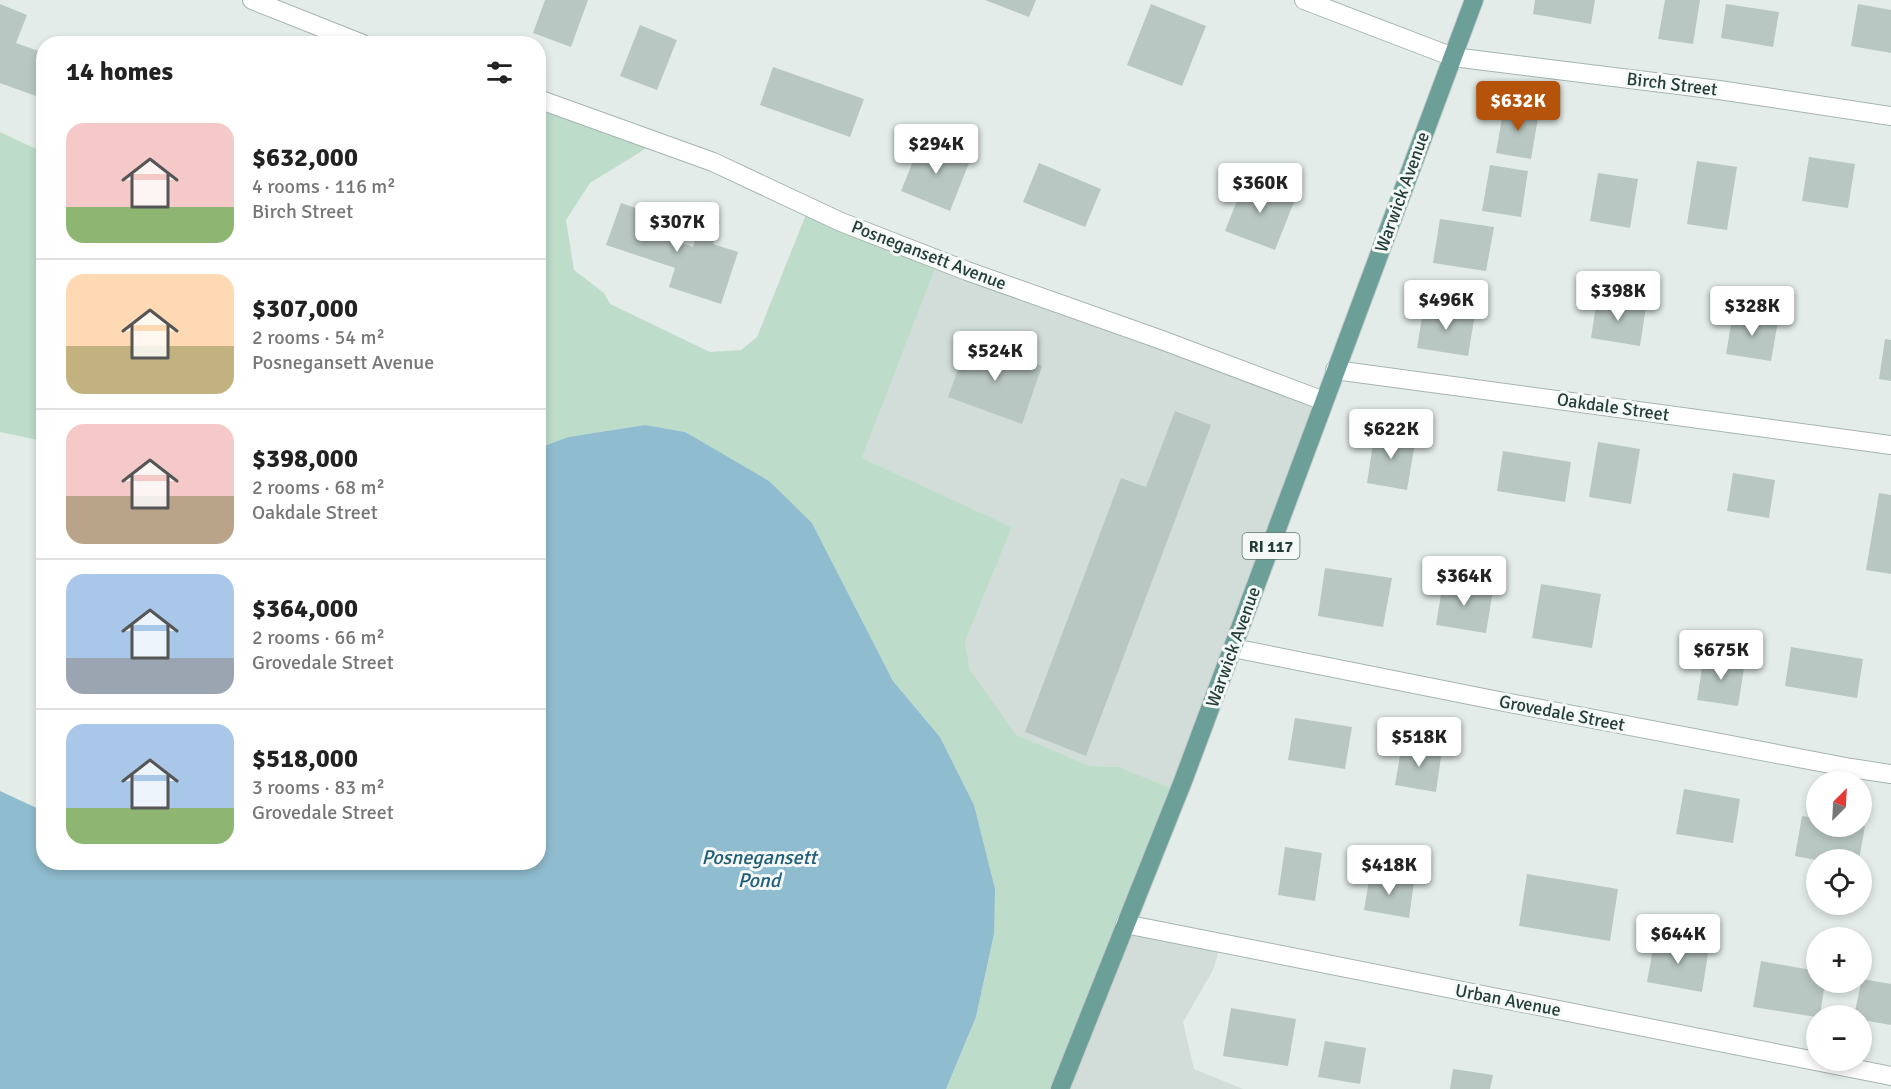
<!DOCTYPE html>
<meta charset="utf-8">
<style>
:root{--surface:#fff;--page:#f6f6f6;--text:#222;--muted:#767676;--line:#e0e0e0;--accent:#b45309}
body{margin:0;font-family:Signika,sans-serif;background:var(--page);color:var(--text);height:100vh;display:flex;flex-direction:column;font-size:22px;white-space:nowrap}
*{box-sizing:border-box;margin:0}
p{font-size:20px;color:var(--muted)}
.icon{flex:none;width:33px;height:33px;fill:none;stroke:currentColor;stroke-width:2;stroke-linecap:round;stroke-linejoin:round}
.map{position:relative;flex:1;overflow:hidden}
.details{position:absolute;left:36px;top:36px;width:510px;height:834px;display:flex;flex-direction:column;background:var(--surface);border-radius:24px;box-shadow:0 3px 9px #0003}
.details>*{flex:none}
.needle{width:39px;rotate:24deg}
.controls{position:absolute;left:1806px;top:771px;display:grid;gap:12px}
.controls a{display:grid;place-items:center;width:66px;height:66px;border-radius:50%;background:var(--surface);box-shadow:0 3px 9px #0003;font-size:30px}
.price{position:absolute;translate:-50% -51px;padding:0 14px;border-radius:6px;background:#fff;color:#222;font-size:20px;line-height:39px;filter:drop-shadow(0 2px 3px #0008)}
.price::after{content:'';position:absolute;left:50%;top:36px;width:18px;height:14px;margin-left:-9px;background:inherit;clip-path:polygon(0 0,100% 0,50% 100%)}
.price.current{background:var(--accent);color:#fff}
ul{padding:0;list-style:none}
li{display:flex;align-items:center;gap:18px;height:150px;padding:0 30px}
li+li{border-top:2px solid var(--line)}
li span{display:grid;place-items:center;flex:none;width:168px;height:120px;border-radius:18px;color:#555}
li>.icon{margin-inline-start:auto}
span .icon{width:72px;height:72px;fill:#fffc;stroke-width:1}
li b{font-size:26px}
h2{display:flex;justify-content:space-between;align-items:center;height:72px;padding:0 30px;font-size:26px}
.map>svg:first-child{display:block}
</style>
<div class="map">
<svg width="1891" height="1089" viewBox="0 0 1891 1089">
<rect width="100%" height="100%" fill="#e3ece9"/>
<path fill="#d2dcd9" d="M940,256l382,142 -144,393 -59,-24 -29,-1 -74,-30 -46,-66 -5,-28 47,-115 -150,-69z
M1125,931l96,13 -8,26 -30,52 11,47 49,20h-180z"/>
<path fill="#bedcca" d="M539,97l119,44 -68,42 -24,37 8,50 30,23 6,11 100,48 31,-2 16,-13 52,-130 131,49 -78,202 150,69 -47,115 5,28 46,65 74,31 29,1 59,24 -115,298h-117l30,-72 18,-83 -20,-129 -34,-68 -47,-56 -81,-158 -127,-91 -40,-7 -77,12 -29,11z
M0,132l34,16 9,1v292l-43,-9z"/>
<path fill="#8fbcce" d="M645,425l40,7 84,49 43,42 81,158 47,56 34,68 21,84 -1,45 -18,83 -30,72h-946v-298l43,20 1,51h494l1,-414 29,-11z"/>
<path fill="#b9c7c3" d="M545,0h43l-17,47 -38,-14z
M985,0h51l-7,17z
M1535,0h60l-4,24 -58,-10z
M1665,0h35l-7,44 -35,-5z
M0,4l27,11 -11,28 28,10v46l-44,-16z
M1151,4l55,22 -24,60 -55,-21z
M1726,4l53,8 -6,35 -52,-9z
M1858,4l33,6v43l-40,-7z
M640,25l37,15 -20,50 -37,-14z
M773,67l91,32 -14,38 -90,-32z
M1504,106l35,6 -8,47 -35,-6z
M922,139l49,19 -21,53 -49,-20z
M1809,157l46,7 -7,44 -46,-7z
M1697,161l40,6 -10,63 -40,-6z
M1039,163l62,26 -16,38 -62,-25z
M1490,165l38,6 -7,46 -39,-6z
M1598,173l40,6 -8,49 -40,-7z
M1246,178l50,19 -21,53 -50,-19z
M621,203l33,11 -5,18 44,15 10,-31 17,6 -7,22 25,8 -17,52 -52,-17 6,-19 -69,-23z
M1440,219l54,8 -8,44 -53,-8z
M1597,299l49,8 -6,39 -49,-8z
M1424,305l51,9 -7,42 -51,-8z
M1733,313l45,8 -7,40 -45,-7z
M1885,339l6,1v41l-12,-2z
M969,340l73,26 -20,58 -74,-27z
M1175,411l36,14 -125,331 -61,-24 96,-254 25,9z
M1375,431l41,6 -9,53 -40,-7z
M1598,442l42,7 -9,55 -42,-7z
M1503,451l68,11 -6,40 -68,-11z
M1733,473l42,7 -6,38 -42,-7z
M1879,493l12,2v79l-25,-4z
M1325,568l67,10 -9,49 -65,-11z
M1443,582l50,8 -7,43 -50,-8z
M1541,584l60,10 -9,54 -60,-10z
M1791,647l72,12 -6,39 -72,-12z
M1704,655l41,7 -7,44 -41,-6z
M1295,718l57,9 -7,42 -57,-9z
M1402,744l40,6 -6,42 -41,-7z
M1684,789l56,10 -7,44 -57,-9z
M1802,816l14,2v8h49l-6,34h-43l-21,-4z
M1285,847l37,6 -7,48 -37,-6z
M1370,874l44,8 -5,36 -45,-8z
M1527,874l91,15 -8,52 -91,-15z
M1655,938l54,9 -7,45 -55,-10z
M1761,961l55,10v11h9l-5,34h-4v1l-63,-10z
M1862,979l29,5v41l-29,-5v-4h-8z
M1231,1008l65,11 -8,47 -65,-10z
M1325,1041l41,7 -6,36 -42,-7z
M1453,1069l40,6 -3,14h-40z"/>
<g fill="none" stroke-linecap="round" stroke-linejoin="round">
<defs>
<path id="street" d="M252,0l111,44
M1304,0l149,57 266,33 172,26
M538,99l175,63 128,60 126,49 192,68 165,62
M1335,370l556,75
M1233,648l261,52 357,68 40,6
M1125,924l766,152"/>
<path id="primary" d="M1060,1089l123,-308 291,-781"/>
</defs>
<use href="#street" stroke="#a6b4b1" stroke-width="20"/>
<use href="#primary" stroke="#c2c9c8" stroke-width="20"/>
<use href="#street" stroke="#fff" stroke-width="18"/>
<use href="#primary" stroke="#6b9f98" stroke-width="18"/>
</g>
<g text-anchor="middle" stroke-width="6" stroke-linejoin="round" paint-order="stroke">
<rect fill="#f4f9f7" stroke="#627572" stroke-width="1.5" x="1242.5" y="533" width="57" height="26" rx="4.5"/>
<g font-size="16" font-weight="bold" fill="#243d39">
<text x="1271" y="552">RI 117</text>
</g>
<g font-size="18" fill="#243d39" stroke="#f4f9f7">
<text transform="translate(1672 84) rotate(7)" y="6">Birch Street</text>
<text transform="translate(1402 192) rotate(-70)" y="6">Warwick Avenue</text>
<text transform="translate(929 255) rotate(21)" y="6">Posnegansett Avenue</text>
<text transform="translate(1613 407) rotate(8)" y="6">Oakdale Street</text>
<text transform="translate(1233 647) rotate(-70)" y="6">Warwick Avenue</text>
<text transform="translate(1562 713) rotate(11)" y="6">Grovedale Street</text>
<text transform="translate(1508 1000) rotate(11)" y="6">Urban Avenue</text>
</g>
<g font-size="20" font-style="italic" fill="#215d75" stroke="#f4f9f7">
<text x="759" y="864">Posnegansett<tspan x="759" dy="23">Pond</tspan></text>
</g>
</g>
</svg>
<div class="controls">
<a><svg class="needle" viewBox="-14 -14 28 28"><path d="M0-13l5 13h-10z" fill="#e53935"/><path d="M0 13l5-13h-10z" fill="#767676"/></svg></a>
<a><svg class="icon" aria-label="locate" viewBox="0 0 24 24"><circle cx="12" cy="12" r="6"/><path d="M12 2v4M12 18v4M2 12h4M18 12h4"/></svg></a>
<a>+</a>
<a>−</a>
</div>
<b class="price current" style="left:1518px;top:132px">$632K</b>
<b class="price" style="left:936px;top:175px">$294K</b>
<b class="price" style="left:1260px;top:214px">$360K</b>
<b class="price" style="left:677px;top:253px">$307K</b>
<b class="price" style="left:1618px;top:322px">$398K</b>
<b class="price" style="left:1446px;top:331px">$496K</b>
<b class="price" style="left:1752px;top:337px">$328K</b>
<b class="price" style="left:995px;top:382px">$524K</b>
<b class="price" style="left:1391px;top:460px">$622K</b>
<b class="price" style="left:1464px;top:607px">$364K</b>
<b class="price" style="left:1721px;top:681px">$675K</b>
<b class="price" style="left:1419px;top:768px">$518K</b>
<b class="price" style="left:1389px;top:896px">$418K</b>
<b class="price" style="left:1678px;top:965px">$644K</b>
<section class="details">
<h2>14 homes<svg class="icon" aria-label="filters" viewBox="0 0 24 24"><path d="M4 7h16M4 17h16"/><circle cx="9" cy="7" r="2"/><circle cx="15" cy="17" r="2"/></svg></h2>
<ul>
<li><span style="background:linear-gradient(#f6c9c9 70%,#8fb573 0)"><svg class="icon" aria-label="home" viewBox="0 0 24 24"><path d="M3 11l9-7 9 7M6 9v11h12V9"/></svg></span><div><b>$632,000</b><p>4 rooms · 116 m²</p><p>Birch Street</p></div></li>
<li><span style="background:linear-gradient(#ffd9b3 60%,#c2b280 0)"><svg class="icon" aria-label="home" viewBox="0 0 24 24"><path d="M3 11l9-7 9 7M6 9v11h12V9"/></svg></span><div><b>$307,000</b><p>2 rooms · 54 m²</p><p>Posnegansett Avenue</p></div></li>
<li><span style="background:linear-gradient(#f6c9c9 60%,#b9a48a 0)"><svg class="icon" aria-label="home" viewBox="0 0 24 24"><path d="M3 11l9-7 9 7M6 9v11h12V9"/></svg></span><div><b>$398,000</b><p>2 rooms · 68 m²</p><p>Oakdale Street</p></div></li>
<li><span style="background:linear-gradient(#a9c7e8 70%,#9aa5b1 0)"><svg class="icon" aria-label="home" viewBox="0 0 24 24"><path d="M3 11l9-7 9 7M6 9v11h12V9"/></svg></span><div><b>$364,000</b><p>2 rooms · 66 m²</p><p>Grovedale Street</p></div></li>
<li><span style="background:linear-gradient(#a9c7e8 70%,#8fb573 0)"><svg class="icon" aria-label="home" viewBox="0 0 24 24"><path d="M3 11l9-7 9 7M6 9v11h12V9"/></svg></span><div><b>$518,000</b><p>3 rooms · 83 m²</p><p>Grovedale Street</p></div></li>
</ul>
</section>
</div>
